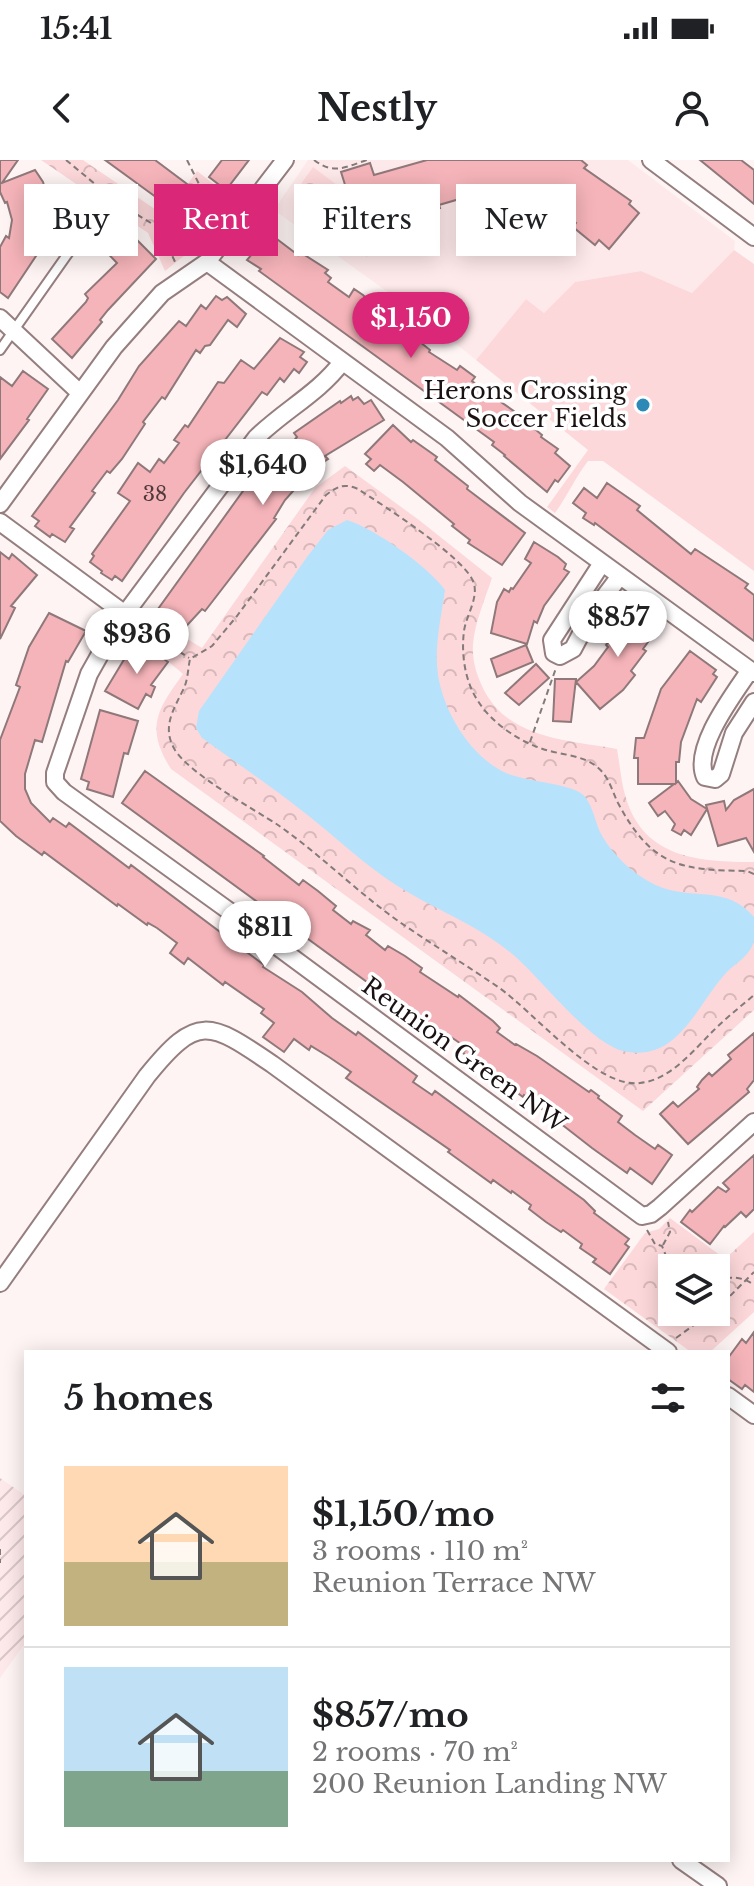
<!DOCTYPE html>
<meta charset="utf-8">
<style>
:root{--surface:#fff;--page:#f6f6f6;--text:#202124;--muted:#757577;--line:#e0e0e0;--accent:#db2777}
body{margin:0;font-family:"Libre Baskerville",serif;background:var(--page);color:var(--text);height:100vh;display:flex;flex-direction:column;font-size:30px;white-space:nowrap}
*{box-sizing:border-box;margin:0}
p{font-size:26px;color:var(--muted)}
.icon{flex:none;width:44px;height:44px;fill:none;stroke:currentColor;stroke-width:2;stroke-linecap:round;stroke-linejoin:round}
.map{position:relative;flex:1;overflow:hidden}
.panel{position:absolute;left:24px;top:1190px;width:706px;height:512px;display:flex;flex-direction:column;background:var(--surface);border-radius:0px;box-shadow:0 4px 20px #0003}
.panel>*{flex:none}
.top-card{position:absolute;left:24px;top:24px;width:706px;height:72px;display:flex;gap:16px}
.fabs{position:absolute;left:658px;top:1094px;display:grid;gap:16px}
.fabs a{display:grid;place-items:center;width:72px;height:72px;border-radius:0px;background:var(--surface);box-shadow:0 4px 20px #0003;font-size:40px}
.price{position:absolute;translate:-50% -68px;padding:0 18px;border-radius:28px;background:#fff;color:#222;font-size:26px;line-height:52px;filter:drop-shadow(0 2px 4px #0008)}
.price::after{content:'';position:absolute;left:50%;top:48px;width:24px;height:18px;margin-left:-12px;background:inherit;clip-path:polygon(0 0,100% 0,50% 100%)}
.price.active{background:var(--accent);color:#fff}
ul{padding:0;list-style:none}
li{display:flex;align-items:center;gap:24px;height:200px;padding:0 40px}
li+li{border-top:2px solid var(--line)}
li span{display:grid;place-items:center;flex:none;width:224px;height:160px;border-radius:0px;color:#555}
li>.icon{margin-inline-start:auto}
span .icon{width:96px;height:96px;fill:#fffc;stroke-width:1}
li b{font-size:34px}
h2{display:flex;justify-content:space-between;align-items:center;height:96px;padding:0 40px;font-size:34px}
.chip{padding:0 28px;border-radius:0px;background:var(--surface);box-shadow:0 4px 20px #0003;font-size:28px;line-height:72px}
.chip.active{background:var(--accent);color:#fff}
.status{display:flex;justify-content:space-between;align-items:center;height:56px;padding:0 40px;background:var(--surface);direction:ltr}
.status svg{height:22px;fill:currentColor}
header{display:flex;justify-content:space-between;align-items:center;height:104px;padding:0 40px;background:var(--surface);font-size:36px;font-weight:700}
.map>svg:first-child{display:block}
</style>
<div class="status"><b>15:41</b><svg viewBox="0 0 49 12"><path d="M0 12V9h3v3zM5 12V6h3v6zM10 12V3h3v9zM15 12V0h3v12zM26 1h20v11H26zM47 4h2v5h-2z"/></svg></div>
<header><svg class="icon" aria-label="back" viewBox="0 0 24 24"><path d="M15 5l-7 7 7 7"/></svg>Nestly<svg class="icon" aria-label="person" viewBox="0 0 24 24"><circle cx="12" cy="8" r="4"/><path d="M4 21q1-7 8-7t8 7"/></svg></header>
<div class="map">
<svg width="754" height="1726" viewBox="0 0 754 1726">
<defs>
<pattern id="industrial-furrows" width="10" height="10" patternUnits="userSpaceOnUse" patternTransform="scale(2)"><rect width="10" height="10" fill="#fee9ea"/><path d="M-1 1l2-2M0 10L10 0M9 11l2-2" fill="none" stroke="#d9c7c8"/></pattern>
<pattern id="park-crowns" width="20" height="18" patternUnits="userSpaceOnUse" patternTransform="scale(2)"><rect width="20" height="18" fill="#fdd8da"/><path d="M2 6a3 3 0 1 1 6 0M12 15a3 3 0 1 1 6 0" fill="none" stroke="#d8b8ba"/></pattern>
</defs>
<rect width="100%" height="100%" fill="#fef4f4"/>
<path fill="#fee9ea" d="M308,0h320l107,81 -1,9 -42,43 -51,-22 -66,11 -31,31 -18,-14 -50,61 -44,-36 -158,-114z"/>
<path fill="url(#industrial-furrows)" d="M0,1318l26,18v146l-26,36z"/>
<path fill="#fdd8da" d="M734,90l20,14v307l-151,-110h-15c-13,17 -20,34 -33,52l-8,-6 41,-57 -112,-90 50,-61 18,14 31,-31 66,-11 51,22z"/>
<path fill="url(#park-crowns)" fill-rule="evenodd" d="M41,0h42l82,56 32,-45 36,28 -29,41 -39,31 -17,-38z
M313,7l24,18 -19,27 -24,-18z
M345,306l74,54 73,58c-7,21 -17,44 -19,66 -1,16 3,29 9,42 24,53 85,54 135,63 3,16 4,34 9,49 18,61 75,64 128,64v148l-111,101 -472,-342c-26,-41 -14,-59 12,-95l-52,-44 12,-18 59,36 113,-160z
M670,1058l55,41 29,-27v80l-44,40h-19l-87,-63 41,-56 14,-4zM672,1108h44v44h-44z"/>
<path fill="#b7e2fc" d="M347,360c28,9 81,46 98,70 -4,28 -11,57 -7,85 6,38 33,82 68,98 21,9 61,10 76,21 10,8 13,27 18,38 12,23 35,44 58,54 35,15 68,-2 96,31 0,8 0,17 0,24 -5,16 -17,21 -28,32 -29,31 -48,91 -103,78 -32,-8 -78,-67 -104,-91 -41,-38 -95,-53 -139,-86 -25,-18 -47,-39 -70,-57 -35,-28 -72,-53 -108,-79l-6,-10 3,-17 108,-154 21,-27z"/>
<path fill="#f5b4b9" stroke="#8f7879" stroke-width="2" d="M0,0h18l-16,23 33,-13 8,12 9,32 -6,27 -38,57 -8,-6v-45l6,-11 3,2 3,-18 -5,-18 -2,1 -5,-11z
M105,0h50l32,24 -14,21 -8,-5 -1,3z
M222,0h27l-23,30 -17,-13z
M427,0h154l6,5 -3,3 47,33 -2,3 10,9 -30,36 -10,-9 -4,5 -22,-18 3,-4 -24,-20 -11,13 -2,25 -13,-2 -1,4 -62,-4 1,-10 -5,-1 4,-30 -24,7 1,3 -22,7 1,3 -27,9 5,17 -30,11 -26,-83 29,-9 4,12z
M700,0h41l13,10v34z
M104,69l19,21 12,-12 21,21 -48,51 -8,10 2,2 -30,36 -20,-19 34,-37 2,-4 -3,-4 32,-31 -23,-24z
M265,70l33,25 2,-3 28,18 -3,3 6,5 -3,4 21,15 5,-8 9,6 22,21 -4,5 21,15 3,-4 6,5 3,-4 9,6 -3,3 10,8 -1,2 28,18 3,-4 15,11 -3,4 20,16 2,-4 8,6 -1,3 37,26 -2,2 6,5 -1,2 17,12 -3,4 15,13 -12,16 -3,-2 -8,12 -43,-36 1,-1 -13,-10 2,-3 -235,-171 2,-2 -14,-9 5,-6 -4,-3z
M216,136l6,4 5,-3 19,17 -9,13 -9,-7 -18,25 -5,1 -5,7 -4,-3 -31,49 -3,-2 -19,25 2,2 -23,35 -12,14 -3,-2 -15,20 3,2 -25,34 4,2 -9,13 -13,-8 -2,3 -15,-11 4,-5 -7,-5 86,-116 21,-34 40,-45 7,5 15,-21 5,4z
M280,178l24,14 -4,5 7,5 -8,11 -5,-4 -10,13 -4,-4 -13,17 -5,-3 -78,101 -62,88 -7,-5 -3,4 -11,-7 1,-2 -12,-9 4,-6 -2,-2 38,-53 -12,-8 20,-30 12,9 9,-13 5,4 15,-20 -5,-3 11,-15 3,2 30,-45 6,1 17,-23 13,9z
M23,211l25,18 -21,30 2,1 -29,39v-82l12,9z
M351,236l2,4 5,-3 6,7 7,-4 13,20 -59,36 3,3 -9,6 -1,-2 -33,37 -11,18 2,1 -64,83 -7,9 -3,-2 -21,23 -18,-13 3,-4 -8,-6 103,-143 18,-20 6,5 12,-14 -3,-4 46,-32 1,2z
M393,265l18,17 2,-2 24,17 -2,3 33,26 -1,3 58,44 -23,32 -34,-22 2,-3 -18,-14 2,-2 -51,-42 -23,-17 -6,6 -8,-7 5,-5 -6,-5z
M607,323l33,23 -3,4 54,44 4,-5 53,35 -3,4 9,7v46l-159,-118 -1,2 -11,-7 3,-5 -13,-10 11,-15 13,10z
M534,382l24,15 8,7 -2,5 5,3 -25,34 -7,17 -3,-2 -7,23 -36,-11 6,-31 7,-13 5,3 2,-4 2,1 18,-26 -6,-4z
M0,392l9,7 3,-5 25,21 -26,31 4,2 -15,31z
M631,450l27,18 -15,21 3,2 -15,20 4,4 -12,15 -23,19 -24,-27 18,-16 14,-19 -2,-2 3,-4 -5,-4 8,-11 12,-15 4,3z
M49,453l37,18 -18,31 -2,-1 -24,81 -7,-2 -10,34v15l6,14 19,19 3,-4 13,9 3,-4 60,45 2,-3 133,100 -1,2 39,25 30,26 24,17 2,-3 59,44 -4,6 19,13 3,-4 149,109 11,11 -1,2 35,26 -4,5 4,3 -19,27 -17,-12 3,-3 -16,-11 2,-4 -19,-14 -2,2 -15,-10 -17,-13 2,-4 -19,-14 -1,2 -18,-13 -2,3 -43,-31 2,-2 -104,-72 5,-6 -22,-15 -18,-11 -2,4 -15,-11 -10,13 -21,-15 11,-14 -13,-10 3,-4 -39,-27 -2,3 -35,-27 -4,6 -14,-11 7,-10 -20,-15 -9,-5 -1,2 -29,-21 -1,2 -73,-54 -2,3 -26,-19 -16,-15v-81l20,-53 -4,-2 13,-38z
M134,483l6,4 3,-3 25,18 -17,23 4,2 -4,10 -5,-3 -8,15 -33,-18z
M526,485l7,17 -36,15 -6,-18z
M690,491l26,19 -3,4 4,3 -16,25 -4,-3 -16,43 -2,20h-3v21l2,-2 13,18 16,10 -16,26 -7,-5 -3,5 -9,-5 3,-6 -10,-13 -7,5 -9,-13 25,-19h-36v-26h-4l2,-20h8l17,-49z
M536,504l13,14 -30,27 -14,-12z
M555,519h21l-5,43 -18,-1z
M100,550l38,11 -10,33 -4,-1 -11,44 -26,-8 2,-7 -8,-3z
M145,611l119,85 -1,1 36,28 4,-5 15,11 18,15 -3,4 18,14 2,-3 17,9 -4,5 19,15 3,-4 17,10 17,12 -2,4 38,25 1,-2 34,26 7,7 -3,4 18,13 1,-1 21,12 52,36 2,-2 8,6 -1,2 24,18 -4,6 17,13 20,14 3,-4 14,10 -20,29 -22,-16 -3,5 -35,-25 -68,-53 -1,2 -60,-44 4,-5 -19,-13 -3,4 -323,-236z
M754,629v63l-8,-14 -28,8 -12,-41 18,-4 2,9 8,-10z
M754,873v47l-7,9 2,3 -61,52 -28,-30 13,-12 5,5 21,-18 -2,-2 5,-7 7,-7 3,3 19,-17 -3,-4z
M754,995v54l-8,8 -5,-5 -16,15 -1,-1 -14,18 -29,-22 9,-12 2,2 26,-25 8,5 3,-3 -6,-6z
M754,1172v60l-9,-7 -3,4 -14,-10v-21l14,-19 4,4z"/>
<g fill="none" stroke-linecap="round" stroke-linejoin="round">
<defs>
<path id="service" d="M0,190l100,-142"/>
<path id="minor" d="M651,0l103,77
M207,102l240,176 73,65 234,170
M0,158l79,74
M342,202c-23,31 -59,49 -86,76l-140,188 -27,48 -34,99v9l9,10 172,124 406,300 9,-2 9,-7 94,-85
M0,344l114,-157 48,-54 45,-31 78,-102
M0,362l125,92
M602,403l-50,77 2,13 6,3 13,-7 19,-36 28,-37
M750,510c-16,24 -58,78 -45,107l10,2 6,-5 13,-41 20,-31
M0,1123l147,-207c50,-62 62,-55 125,-12l396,288
M728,1236l26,19
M681,1700l37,26"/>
</defs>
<use href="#service" stroke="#957e7f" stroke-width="12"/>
<use href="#minor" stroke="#957e7f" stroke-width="20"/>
<path stroke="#837a7a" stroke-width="2" stroke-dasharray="6 4" stroke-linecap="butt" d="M66,0l52,43 51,31 1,17 6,13
M187,0l13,26 -12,19 7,27
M314,0c20,15 31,7 53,0
M170,73c15,-3 23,-3 34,7
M136,468l26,12 27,18
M530,582l26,-74
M754,714l-7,-3c-66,-1 -95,-4 -129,-68 -6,-12 -9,-27 -21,-36 -15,-13 -39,-12 -57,-19 -23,-8 -49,-26 -62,-47 -13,-19 -17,-47 -14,-70 2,-16 17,-36 8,-52 -13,-25 -88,-73 -114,-90 -14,-6 -20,-3 -32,6l-89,121 -25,30 -22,13c-2,9 -2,20 -6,29 -10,21 -23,39 -9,62 16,25 77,58 103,75 43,30 80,68 123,98 32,22 65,42 97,64 35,24 99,102 142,96 30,-3 53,-32 73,-52 13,-13 27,-24 41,-36
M647,1070l8,14 7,2 10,25
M663,1085l7,-13 -2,-10
M716,1119c15,-2 26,-3 38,6
M672,1125l-3,3v11l3,6
M716,1150l38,-38
M686,1152l5,11
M676,1178l36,-26
M0,1389v14"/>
<use href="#service" stroke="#fff" stroke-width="8"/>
<use href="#minor" stroke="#fff" stroke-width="16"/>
</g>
<circle fill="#2d8ab6" stroke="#fff" stroke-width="3" cx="643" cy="245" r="8"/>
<g text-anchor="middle" stroke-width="7" stroke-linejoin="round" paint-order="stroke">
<g font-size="20" fill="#513a3c">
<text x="155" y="341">38</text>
</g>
<g font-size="24" fill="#1a1212" stroke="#fff" text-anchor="end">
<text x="627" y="239">Herons Crossing<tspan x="627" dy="28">Soccer Fields</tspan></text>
</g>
<g font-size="24" fill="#1a1212" stroke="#fff">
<text transform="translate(464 895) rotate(36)" y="8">Reunion Green NW</text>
</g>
</g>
</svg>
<div class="fabs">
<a><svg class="icon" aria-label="layers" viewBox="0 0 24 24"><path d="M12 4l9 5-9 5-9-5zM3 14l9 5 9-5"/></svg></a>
</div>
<b class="price active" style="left:411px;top:200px">$1,150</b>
<b class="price" style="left:263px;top:347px">$1,640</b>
<b class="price" style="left:618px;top:499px">$857</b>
<b class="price" style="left:137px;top:516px">$936</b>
<b class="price" style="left:265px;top:809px">$811</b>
<div class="top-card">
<a class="chip">Buy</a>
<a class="chip active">Rent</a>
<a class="chip">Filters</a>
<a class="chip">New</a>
</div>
<section class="panel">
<h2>5 homes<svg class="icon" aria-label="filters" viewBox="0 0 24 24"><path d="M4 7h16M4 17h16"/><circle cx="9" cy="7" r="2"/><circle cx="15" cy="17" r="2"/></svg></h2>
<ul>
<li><span style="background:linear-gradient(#ffd9b3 60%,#c2b280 0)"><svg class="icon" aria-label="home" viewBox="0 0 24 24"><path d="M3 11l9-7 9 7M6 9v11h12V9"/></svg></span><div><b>$1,150/mo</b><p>3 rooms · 110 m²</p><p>Reunion Terrace NW</p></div></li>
<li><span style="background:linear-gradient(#bfe0f5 65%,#7fa58c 0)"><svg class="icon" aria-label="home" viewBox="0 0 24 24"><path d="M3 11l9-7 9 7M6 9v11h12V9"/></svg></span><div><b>$857/mo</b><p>2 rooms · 70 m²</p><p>200 Reunion Landing NW</p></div></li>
</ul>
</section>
</div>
